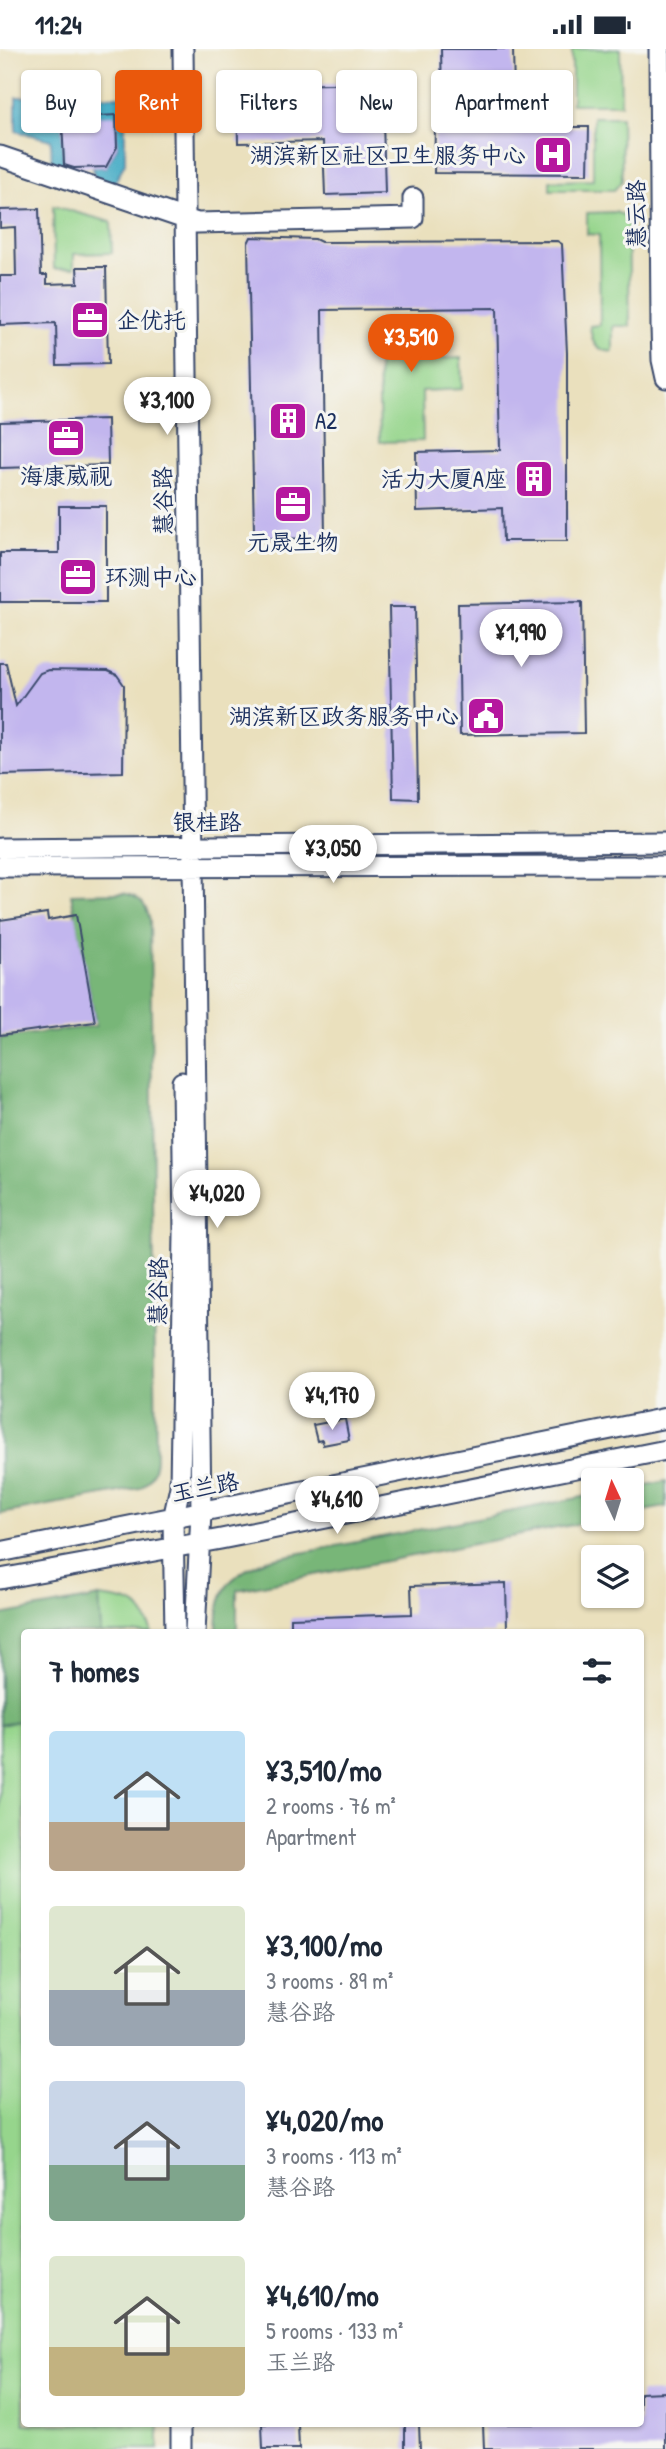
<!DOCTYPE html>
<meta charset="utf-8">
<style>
:root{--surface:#fff;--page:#f6f6f7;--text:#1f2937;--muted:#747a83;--accent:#ea580c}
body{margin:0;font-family:"Patrick Hand","LXGW WenKai TC",sans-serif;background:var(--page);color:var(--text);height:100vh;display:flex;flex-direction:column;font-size:26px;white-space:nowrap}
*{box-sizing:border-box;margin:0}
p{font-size:23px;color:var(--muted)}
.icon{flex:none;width:38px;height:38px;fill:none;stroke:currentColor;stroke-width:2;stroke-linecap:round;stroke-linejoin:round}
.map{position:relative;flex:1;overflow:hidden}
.sheet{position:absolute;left:21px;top:1580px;width:623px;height:798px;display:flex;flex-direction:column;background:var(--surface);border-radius:7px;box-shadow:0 2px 5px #0004}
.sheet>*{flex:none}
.hud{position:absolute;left:21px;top:21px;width:625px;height:63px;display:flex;gap:14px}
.needle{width:46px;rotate:356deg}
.fabs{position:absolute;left:581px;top:1419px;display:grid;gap:14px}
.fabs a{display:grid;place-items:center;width:63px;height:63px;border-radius:7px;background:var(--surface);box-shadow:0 2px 5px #0004;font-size:35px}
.price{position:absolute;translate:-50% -60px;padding:0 16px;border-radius:24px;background:#fff;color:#222;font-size:23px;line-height:46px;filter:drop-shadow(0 2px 4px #0008)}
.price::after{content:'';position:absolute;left:50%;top:42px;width:21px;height:16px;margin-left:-10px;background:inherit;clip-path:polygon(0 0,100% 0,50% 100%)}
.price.active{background:var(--accent);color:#fff}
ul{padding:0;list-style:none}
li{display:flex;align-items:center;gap:21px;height:175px;padding:0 28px}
li span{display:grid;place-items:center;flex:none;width:196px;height:140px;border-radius:7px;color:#555}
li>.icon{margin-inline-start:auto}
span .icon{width:84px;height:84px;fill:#fffc;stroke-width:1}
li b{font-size:30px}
h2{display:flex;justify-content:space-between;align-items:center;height:84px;padding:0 28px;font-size:30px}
.chip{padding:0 24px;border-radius:7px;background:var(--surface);box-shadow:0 2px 5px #0004;font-size:24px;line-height:63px}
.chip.active{background:var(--accent);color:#fff}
.status{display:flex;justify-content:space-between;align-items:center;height:49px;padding:0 35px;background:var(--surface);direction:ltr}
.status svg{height:19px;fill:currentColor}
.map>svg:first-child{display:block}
</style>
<div class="status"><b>11:24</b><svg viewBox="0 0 49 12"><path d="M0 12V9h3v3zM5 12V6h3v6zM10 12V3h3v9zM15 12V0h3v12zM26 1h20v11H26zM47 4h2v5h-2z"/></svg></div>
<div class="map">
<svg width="666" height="2400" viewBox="0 0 666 2400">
<rect width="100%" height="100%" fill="#f6f6f2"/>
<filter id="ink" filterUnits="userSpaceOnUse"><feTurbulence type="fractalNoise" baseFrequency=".0143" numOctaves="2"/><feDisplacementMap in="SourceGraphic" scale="14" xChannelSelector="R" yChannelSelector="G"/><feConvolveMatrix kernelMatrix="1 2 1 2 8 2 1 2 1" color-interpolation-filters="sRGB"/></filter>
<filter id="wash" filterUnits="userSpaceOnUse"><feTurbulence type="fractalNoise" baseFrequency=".00686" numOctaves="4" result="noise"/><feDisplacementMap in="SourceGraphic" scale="28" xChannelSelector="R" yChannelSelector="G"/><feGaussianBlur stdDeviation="1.57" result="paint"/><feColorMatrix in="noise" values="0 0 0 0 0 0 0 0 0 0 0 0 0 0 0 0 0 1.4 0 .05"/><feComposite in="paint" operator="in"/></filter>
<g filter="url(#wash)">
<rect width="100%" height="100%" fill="#eae0bd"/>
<path fill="#96d58c" stroke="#588275" stroke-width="2" d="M572,0h48l1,55h-49z
M593,68h28l1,64 -8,9h-64v-9l43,-1z
M53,157l58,16 1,31 -38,1v14l-20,1z
M615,163l8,3 5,6 2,105h-17v26c-18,-2 -21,-8 -23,-26l10,-1 -1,-90 -12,-1v-21z
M461,309l1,31 -40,2 1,50 -43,1 -2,-82z
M99,1548c32,5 42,3 53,36h-51z
M24,1671v704h135v25h-159v-724z"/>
<path fill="#78b678" stroke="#4a726b" stroke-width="2" d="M123,844c17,4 23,10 27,27l6,540c-2,12 -5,20 -16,28l-140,26v-476l96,-12 -25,-132z
M666,1432v26l-34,6v-25z
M593,1446v24h10l-366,71v43h-20c0,-43 10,-57 49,-73z
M99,1548l2,36h-77v87l-24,5v-110z"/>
<path fill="#45abc5" stroke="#306d92" stroke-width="2" d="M125,47v67l-12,23 -19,-7 -1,-12h13l11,-20 -2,-31 -53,2 2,51h-12l-1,-29 -35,-9v-34z"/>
<g id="blocks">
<path fill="#c2b6ee" d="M441,0h72l1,44 -72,1z
M382,34l3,110 -60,2 -2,-54 -85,2 -1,-57z
M116,66l1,32 -11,20 -32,1 -10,-3 -2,-47z
M435,78h154l-1,47 -154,-1z
M39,160l2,66h6v9l31,-1 -1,-16h29l2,97 -51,1 -1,-42 -56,2v-49h16l-1,-49 -15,1v-18z
M251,188l64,2 6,3 236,-1 5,3 5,109v188h-64l-1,-33 -85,3 -1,-59 84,-2 -3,-142 -175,2 3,229 -66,-1 -5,-6 -6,-289z
M107,370l1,46 -108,3v-46z
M59,457h47v96h-106v-49h59z
M582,553l2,131 -124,2 -2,-131z
M389,558h26l3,192 -25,-1z
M0,614h6l10,43 24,-33 8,-3 60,1 9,4 7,10 -1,87 -123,3z
M47,864l1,7 28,-5 19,107 -95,13v-115z
M345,1370l4,21 -26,5 -1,-5 -5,1 -4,-16z
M506,1534l1,46h-13v4h-203v-15l121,-4 -1,-28z
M666,2343v57h-182l-1,-25h157v-31z
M262,2375h36l1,25h-36z
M405,2375h14l1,25h-15z"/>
</g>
</g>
<g filter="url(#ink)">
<use href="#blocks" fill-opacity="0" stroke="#3a4a6c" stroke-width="2"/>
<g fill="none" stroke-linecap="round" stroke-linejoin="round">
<defs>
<path id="minor" d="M183,0l18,1464 -6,120
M659,0l2,278 1,33 4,18
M0,107l197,67 216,-5v-20
M0,799l666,-6
M0,818l666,-1
M0,1503l666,-134
M0,1530l221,-40 445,-89
M175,1584l-2,-114 7,-32 4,-254 -2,-151
M181,2375v25"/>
</defs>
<use href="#minor" stroke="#3a4a6c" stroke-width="23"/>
<use href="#minor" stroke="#fff" stroke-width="19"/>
</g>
</g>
<defs>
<symbol id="hospital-square" viewBox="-11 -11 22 22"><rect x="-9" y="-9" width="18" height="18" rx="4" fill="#b5179e" stroke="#f6f6f2"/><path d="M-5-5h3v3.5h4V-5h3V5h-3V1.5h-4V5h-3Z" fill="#fff"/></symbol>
<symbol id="office-square" viewBox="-11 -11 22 22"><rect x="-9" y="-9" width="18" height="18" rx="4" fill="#b5179e" stroke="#f6f6f2"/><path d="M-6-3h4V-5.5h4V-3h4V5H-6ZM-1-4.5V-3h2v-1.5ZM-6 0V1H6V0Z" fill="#fff"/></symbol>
<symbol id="building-square" viewBox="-11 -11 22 22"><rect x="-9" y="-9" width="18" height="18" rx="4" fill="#b5179e" stroke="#f6f6f2"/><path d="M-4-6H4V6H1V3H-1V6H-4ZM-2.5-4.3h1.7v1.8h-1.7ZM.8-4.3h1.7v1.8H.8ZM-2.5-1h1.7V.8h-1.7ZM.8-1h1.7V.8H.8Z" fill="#fff"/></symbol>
<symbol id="civic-square" viewBox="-11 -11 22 22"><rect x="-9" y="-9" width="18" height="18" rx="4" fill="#b5179e" stroke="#f6f6f2"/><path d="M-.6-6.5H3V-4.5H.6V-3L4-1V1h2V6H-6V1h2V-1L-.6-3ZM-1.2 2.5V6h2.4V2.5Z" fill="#fff"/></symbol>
</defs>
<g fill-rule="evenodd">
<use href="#hospital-square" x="531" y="84" width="44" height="44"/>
<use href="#office-square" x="68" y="249" width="44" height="44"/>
<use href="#building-square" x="266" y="350" width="44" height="44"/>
<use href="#office-square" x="44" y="367" width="44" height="44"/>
<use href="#building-square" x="512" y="408" width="44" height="44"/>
<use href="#office-square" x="271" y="433" width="44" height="44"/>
<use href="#office-square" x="56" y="506" width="44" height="44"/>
<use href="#civic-square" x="464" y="645" width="44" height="44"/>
</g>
<g text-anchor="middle" stroke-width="6" stroke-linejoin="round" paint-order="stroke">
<g font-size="23" fill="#1b2f5e" stroke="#f6f6f2" text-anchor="end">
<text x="526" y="114">湖滨新区社区卫生服务中心</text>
<text x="117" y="279" text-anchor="start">企优托</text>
<text x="315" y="380" text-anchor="start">A2</text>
<text x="66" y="435" text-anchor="middle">海康威视</text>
<text x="507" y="438">活力大厦A座</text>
<text x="293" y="501" text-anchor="middle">元晟生物</text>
<text x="105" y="536" text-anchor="start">环测中心</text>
<text x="459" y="675">湖滨新区政务服务中心</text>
</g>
<g font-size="23" fill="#1b2f5e" stroke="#f6f6f2">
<text transform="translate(636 165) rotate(-90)" y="8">慧云路</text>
<text transform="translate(163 452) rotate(-91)" y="8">慧谷路</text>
<text x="207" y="781">银桂路</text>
<text transform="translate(158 1242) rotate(-89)" y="8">慧谷路</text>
<text transform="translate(205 1438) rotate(-11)" y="8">玉兰路</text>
</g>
</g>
</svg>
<div class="fabs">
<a><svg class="needle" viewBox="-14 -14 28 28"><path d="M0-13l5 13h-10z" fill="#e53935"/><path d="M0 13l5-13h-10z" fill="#747a83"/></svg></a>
<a><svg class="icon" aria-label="layers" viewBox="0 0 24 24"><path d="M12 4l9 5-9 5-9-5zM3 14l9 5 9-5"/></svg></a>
</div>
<b class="price active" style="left:411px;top:325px">¥3,510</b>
<b class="price" style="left:167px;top:388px">¥3,100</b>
<b class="price" style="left:521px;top:620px">¥1,990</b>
<b class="price" style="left:333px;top:836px">¥3,050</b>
<b class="price" style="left:217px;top:1181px">¥4,020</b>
<b class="price" style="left:332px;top:1383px">¥4,170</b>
<b class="price" style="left:337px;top:1487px">¥4,610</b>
<div class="hud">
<a class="chip">Buy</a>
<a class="chip active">Rent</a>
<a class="chip">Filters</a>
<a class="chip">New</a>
<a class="chip">Apartment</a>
</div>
<section class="sheet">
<h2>7 homes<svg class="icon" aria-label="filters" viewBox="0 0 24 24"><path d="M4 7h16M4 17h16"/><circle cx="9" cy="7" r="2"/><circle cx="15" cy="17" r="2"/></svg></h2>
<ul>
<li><span style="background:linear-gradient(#bfe0f5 65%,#b9a48a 0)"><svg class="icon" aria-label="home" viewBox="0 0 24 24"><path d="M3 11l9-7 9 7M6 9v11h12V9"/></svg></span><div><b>¥3,510/mo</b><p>2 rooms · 76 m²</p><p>Apartment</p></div></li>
<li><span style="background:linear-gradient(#dfe7d0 60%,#9aa5b1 0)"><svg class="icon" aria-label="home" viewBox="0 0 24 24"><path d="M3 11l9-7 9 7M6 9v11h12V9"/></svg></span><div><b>¥3,100/mo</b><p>3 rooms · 89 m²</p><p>慧谷路</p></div></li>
<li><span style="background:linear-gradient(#c9d6e8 60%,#7fa58c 0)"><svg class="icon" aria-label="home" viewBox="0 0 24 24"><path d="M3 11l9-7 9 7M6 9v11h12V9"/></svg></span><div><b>¥4,020/mo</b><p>3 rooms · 113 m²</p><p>慧谷路</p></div></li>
<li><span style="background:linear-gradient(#dfe7d0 65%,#c2b280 0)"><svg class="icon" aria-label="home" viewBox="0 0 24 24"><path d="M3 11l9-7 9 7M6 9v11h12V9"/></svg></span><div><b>¥4,610/mo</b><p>5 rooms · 133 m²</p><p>玉兰路</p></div></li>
</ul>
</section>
</div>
